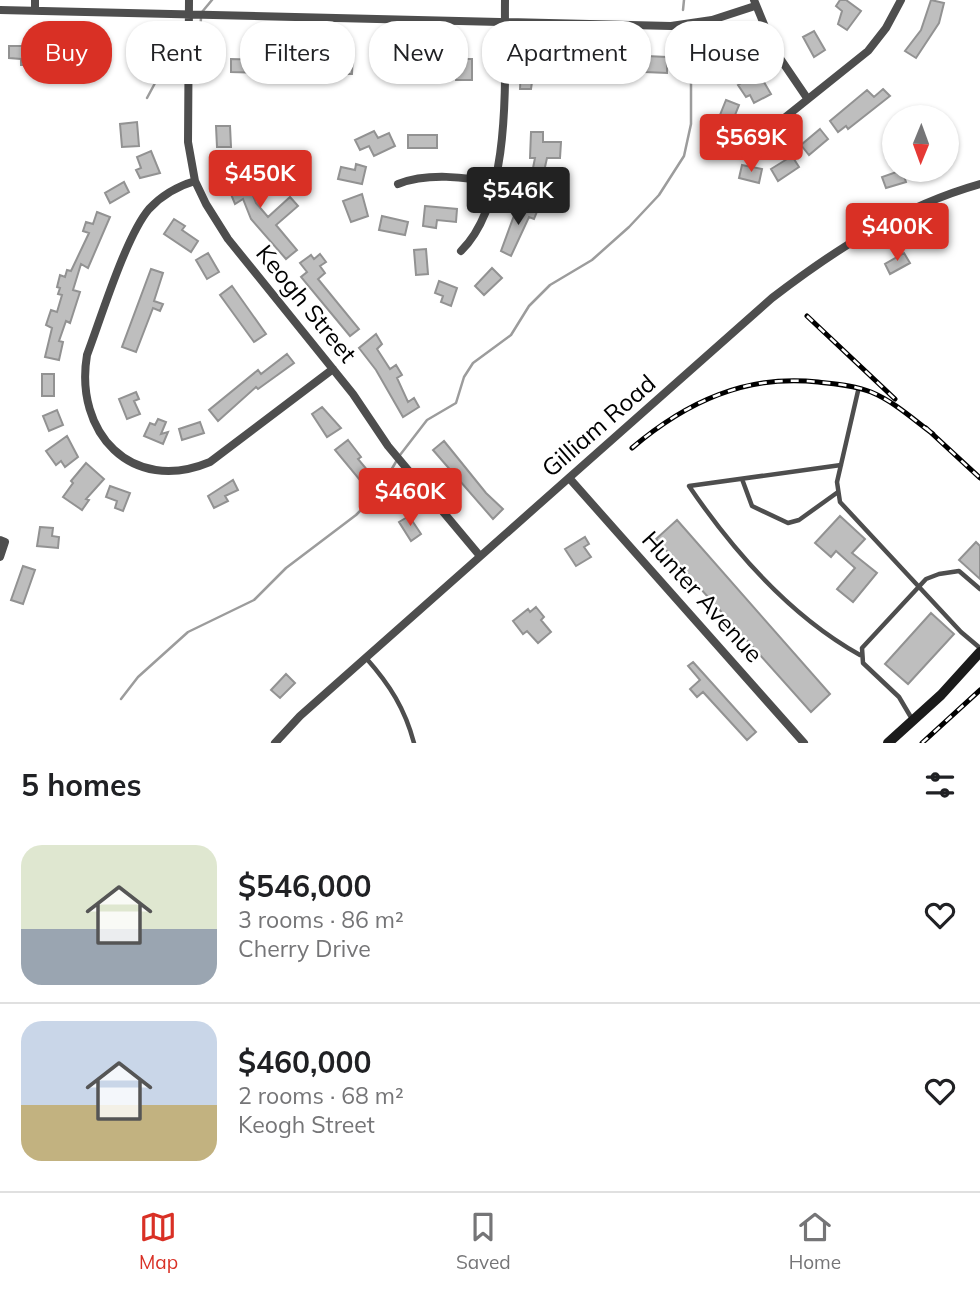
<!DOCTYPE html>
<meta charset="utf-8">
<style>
:root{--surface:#fff;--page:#f6f6f6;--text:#202124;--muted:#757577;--line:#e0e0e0;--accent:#d93025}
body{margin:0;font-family:Mulish,sans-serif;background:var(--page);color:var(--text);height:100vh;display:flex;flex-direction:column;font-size:26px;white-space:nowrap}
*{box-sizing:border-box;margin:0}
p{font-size:23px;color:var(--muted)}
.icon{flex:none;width:38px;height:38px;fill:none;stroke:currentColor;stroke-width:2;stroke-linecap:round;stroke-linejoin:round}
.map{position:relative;height:743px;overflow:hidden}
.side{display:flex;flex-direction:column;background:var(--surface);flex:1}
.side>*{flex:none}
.hud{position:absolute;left:21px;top:21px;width:938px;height:63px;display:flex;gap:14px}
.needle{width:46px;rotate:181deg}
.fabs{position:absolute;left:882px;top:105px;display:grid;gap:14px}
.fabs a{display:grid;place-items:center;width:77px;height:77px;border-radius:50%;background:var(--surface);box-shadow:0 2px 5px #0004;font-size:35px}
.price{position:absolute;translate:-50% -60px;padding:0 16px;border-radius:7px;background:var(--accent);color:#fff;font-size:23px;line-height:46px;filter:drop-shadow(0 2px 4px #0008)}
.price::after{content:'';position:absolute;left:50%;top:42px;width:21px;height:16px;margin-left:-10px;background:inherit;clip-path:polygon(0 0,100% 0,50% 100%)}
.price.current{background:#222;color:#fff}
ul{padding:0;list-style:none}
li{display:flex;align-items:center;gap:21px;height:175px;padding:0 21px}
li+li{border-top:2px solid var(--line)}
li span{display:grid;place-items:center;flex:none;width:196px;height:140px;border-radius:21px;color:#555}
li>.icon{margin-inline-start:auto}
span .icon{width:84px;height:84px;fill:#fffc;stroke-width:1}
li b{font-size:30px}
h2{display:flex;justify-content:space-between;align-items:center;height:84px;padding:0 21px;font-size:30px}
.chip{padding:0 24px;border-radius:28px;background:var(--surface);box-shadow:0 2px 5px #0004;font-size:24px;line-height:63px}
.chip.current{background:var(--accent);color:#fff}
.tab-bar{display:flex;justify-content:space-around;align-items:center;height:98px;border-top:2px solid var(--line);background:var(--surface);font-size:19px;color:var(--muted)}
.tab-bar a{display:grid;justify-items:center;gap:4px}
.tab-bar .current{color:var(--accent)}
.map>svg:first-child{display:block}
</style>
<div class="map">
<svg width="980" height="743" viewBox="0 0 980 743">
<rect width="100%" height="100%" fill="#fff"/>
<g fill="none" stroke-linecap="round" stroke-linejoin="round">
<path stroke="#9c9c9c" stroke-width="2.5" d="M683,10l1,-10
M202,12l10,-12
M147,98l22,-41 31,-25 1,-14
M121,699l17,-22 50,-45 66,-32 32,-32 70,-53 21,-21 23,-39 27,-35 29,-17 8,-26 9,-14 38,-28 18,-29 21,-21 42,-25 37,-33 30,-32 25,-39 7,-32v-45l-5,-29"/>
</g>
<path fill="#bebebe" stroke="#929292" stroke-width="2" d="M840,0h6l15,11 -14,19 -9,-6 4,-13 -6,-5z
M931,0l13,3 -5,20 -23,35 -11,-7 16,-21z
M814,31l11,19 -11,7 -11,-20z
M90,43v12l-41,1v-4h-8v-8z
M730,44l5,11 10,-4 5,11 -18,8 -10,-23z
M9,46h23v19h-11v-6l-12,-1z
M333,54h20l-1,20h-14v-7h-5z
M298,55h21v13h-11l-1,6 -10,-1z
M646,56l21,1v16l-22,-1z
M374,57h26v18h-11v-6h-15z
M415,57l29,1 -1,12 -29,-1z
M231,59l38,1v13l-38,-1z
M462,59h10v21h-16l-1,-13h7z
M563,59l30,2 -1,14 -40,-1v9l-20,-1 -1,7h-11l1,-24 42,-2z
M752,77l2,3 7,-3 10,17 -17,9 -4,-8 -4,2 -8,-12z
M883,89l7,7 -42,33 -2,-3 -8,6 -8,-11 37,-31 7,7z
M726,100l13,5 -8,20 -13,-5z
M137,122l2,24 -17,1 -2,-23z
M216,126h14l1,21h-14z
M820,129l8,10 -19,16 -8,-10z
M374,131l4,7 11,-5 6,13 -21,10 -5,-10 -9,4 -5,-10z
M531,132h12v10h18l-1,16h-13l-8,36 -11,-2 1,-5 -4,-1 2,-9 4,1 4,-20h-5z
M728,134l-4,9 9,-2 3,12 -17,4 -5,-20z
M408,135h29v13h-29z
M151,151l9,22 -20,5 -4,-8 5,-2 -4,-11z
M792,156l7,11 -21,14 -7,-12z
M231,159l10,27 7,-3 8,20 12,14 22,-20 8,9 -22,19 21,25 -11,9 -35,-40 -8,-20 -8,5 -17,-41z
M356,164l10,3 -4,17 -24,-5 3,-12 14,3z
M742,165l20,4 -3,14 -20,-5z
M902,170l4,12 -20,6 -4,-11z
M124,182l5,10 -19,11 -5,-10z
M362,194l6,22 -17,6 -8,-21z
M519,202l19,7 -4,10 -5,-2 -18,39 -10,-5z
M425,206l32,3 -1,13 -19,-2 -1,8 -13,-2z
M97,212l13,5 -22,51 -7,-4 -8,26 7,2 -10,31 -4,-2 -7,20 4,1 -4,18 -14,-3 7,-29 -6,-3 5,-15 6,2 5,-17 -4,-1 2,-6 -3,-1 3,-12 5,2 2,-7 4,1 18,-38 -6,-2 3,-9 7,2z
M382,216l26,6 -3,13 -26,-5z
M174,219l11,7 -3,4 16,11 -7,11 -27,-18z
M426,249l2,25 -12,1 -2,-25z
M208,253l11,19 -12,7 -11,-19z
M904,253l6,10 -20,11 -5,-10z
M320,254l6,8 -6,4 5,7 -7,6 41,50 -9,7 -49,-59 6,-5 -7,-9 11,-8 3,4z
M492,268l10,10 -18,17 -9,-9z
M151,269l12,4 -9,28 9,3 -3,7 -7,-3 -17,44 -14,-5z
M439,281l18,7 -6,18 -10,-4 2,-6 -8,-3z
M232,286l34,48 -12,8 -34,-47z
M376,334l6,10 -5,5 13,20 6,-4 6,10 -5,3 11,24 6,-4 5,9 -16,10 -27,-47 -17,-22z
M287,354l7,9 -36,26 -2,-2 -38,34 -9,-11 49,-40 3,4z
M42,374h12v22h-12z
M136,392l3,7 -5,2 6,13 -13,5 -8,-20z
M322,407l19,21 -14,9 -15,-23z
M57,410l6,15 -14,6 -6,-15z
M158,419l8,3 -5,12 7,-2 -5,12 -19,-8 6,-13 5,2z
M200,422l4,11 -22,7 -3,-11z
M67,436l11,21 -13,10 -4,-6 -5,4 -10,-14z
M348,440l13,17 -3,2 20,24 -9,8 -34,-41z
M444,441l42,52 17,16 -10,10 -60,-69z
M86,463l18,16 -18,20 3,1 -7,10 -19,-13 10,-14 -2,-2z
M233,480l5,10 -13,6 3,5 -14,7 -6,-12z
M110,486l20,7 -7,18 -8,-3 2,-7 -11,-4z
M409,516l12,18 -10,7 -12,-19z
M840,516l25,23 -13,14 25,20 -24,29 -16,-13 18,-21 -19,-17 -5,6 -16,-14z
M677,520l153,174 -19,18 -155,-173z
M40,527l13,1 -1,8 7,1 -1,11 -21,-2z
M585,537l4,7 -5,3 7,10 -15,9 -11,-17z
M976,542l4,4v33l-21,-19z
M23,566l12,4 -12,34 -12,-4z
M536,607l8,10 -3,3 10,12 -13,11 -11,-12 -4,3 -10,-13 15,-12 2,3z
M931,613l23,21 -46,50 -23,-20z
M693,662l63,70 -9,8 -44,-48 -6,5 -7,-8 10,-9 -12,-14z
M286,674l9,9 -15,15 -9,-8z"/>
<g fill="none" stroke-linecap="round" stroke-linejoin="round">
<path stroke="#4e4e4e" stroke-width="4.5" d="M858,391l-21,91 3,20 121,130 19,16
M841,465l-152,21c45,66 101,130 171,169
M742,479l10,27 36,17 11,-3 39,-28
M366,658c24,27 39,51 48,85
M912,719l-13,-22 -36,-34 -1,-15 64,-69 13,-5 20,-3 21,18"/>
<path stroke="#4e4e4e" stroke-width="8" d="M189,0l-1,142 7,39 11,23 22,35 125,155 35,52 92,110
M754,0l21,51 32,47
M0,10l671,16 41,-6 43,-14
M35,11v-11
M762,136l106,-85 18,-23 15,-28
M195,181c-17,5 -33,14 -46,28 -23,27 -48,109 -62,146 -13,77 44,140 123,107l123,-93
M398,184c28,-11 68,-8 97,0
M461,251c53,-52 43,-180 44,-251
M570,479l234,264
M0,540l5,2 -5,15
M275,743l25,-27 472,-418c64,-49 130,-92 208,-114"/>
<path stroke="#1b1b1b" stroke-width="10" d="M888,743l53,-48 39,-43"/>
<defs>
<path id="rail" d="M807,316l88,83
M926,428l54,50
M632,448c54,-46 114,-74 186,-66 17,2 36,3 53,10 22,9 42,27 62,42
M922,743l58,-53"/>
</defs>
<use href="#rail" stroke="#000" stroke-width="5"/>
<use href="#rail" stroke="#fff" stroke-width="2.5" stroke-dasharray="8" stroke-linecap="butt"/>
</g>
<g text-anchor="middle" stroke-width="5" stroke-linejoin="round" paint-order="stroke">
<g font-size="24" fill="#000" stroke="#fff">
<text transform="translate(306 304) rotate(51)" y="8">Keogh Street</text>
<text transform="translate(599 426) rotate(-41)" y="8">Gilliam Road</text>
<text transform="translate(702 597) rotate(48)" y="8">Hunter Avenue</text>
</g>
</g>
</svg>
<div class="fabs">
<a><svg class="needle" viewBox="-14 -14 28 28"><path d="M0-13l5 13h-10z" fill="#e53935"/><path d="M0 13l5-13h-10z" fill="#757577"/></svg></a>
</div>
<b class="price" style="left:751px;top:174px">$569K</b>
<b class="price" style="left:260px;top:210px">$450K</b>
<b class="price current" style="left:518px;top:227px">$546K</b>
<b class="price" style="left:897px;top:263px">$400K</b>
<b class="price" style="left:410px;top:528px">$460K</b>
<div class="hud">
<a class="chip current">Buy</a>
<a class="chip">Rent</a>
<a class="chip">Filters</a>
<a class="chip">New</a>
<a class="chip">Apartment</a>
<a class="chip">House</a>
</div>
</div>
<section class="side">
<h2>5 homes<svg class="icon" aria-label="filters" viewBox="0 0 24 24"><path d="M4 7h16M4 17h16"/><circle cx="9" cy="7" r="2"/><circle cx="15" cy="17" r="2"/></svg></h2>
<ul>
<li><span style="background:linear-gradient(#dfe7d0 60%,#9aa5b1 0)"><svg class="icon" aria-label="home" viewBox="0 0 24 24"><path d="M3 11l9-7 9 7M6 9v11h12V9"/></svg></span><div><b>$546,000</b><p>3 rooms · 86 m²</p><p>Cherry Drive</p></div><svg class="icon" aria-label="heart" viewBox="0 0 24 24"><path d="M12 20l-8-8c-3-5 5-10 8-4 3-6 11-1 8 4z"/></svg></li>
<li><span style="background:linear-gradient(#c9d6e8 60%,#c2b280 0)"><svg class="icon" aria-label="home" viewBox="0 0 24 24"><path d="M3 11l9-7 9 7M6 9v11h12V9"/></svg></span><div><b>$460,000</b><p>2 rooms · 68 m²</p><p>Keogh Street</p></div><svg class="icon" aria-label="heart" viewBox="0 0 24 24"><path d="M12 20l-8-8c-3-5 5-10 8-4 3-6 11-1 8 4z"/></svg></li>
</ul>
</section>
<nav class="tab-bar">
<a class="current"><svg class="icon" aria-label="map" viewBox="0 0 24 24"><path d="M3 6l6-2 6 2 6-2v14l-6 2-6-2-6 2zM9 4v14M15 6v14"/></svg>Map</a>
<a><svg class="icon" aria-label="saved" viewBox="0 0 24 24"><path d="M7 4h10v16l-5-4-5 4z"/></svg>Saved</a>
<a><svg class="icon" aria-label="home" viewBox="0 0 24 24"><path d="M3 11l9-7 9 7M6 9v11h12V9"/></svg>Home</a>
</nav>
